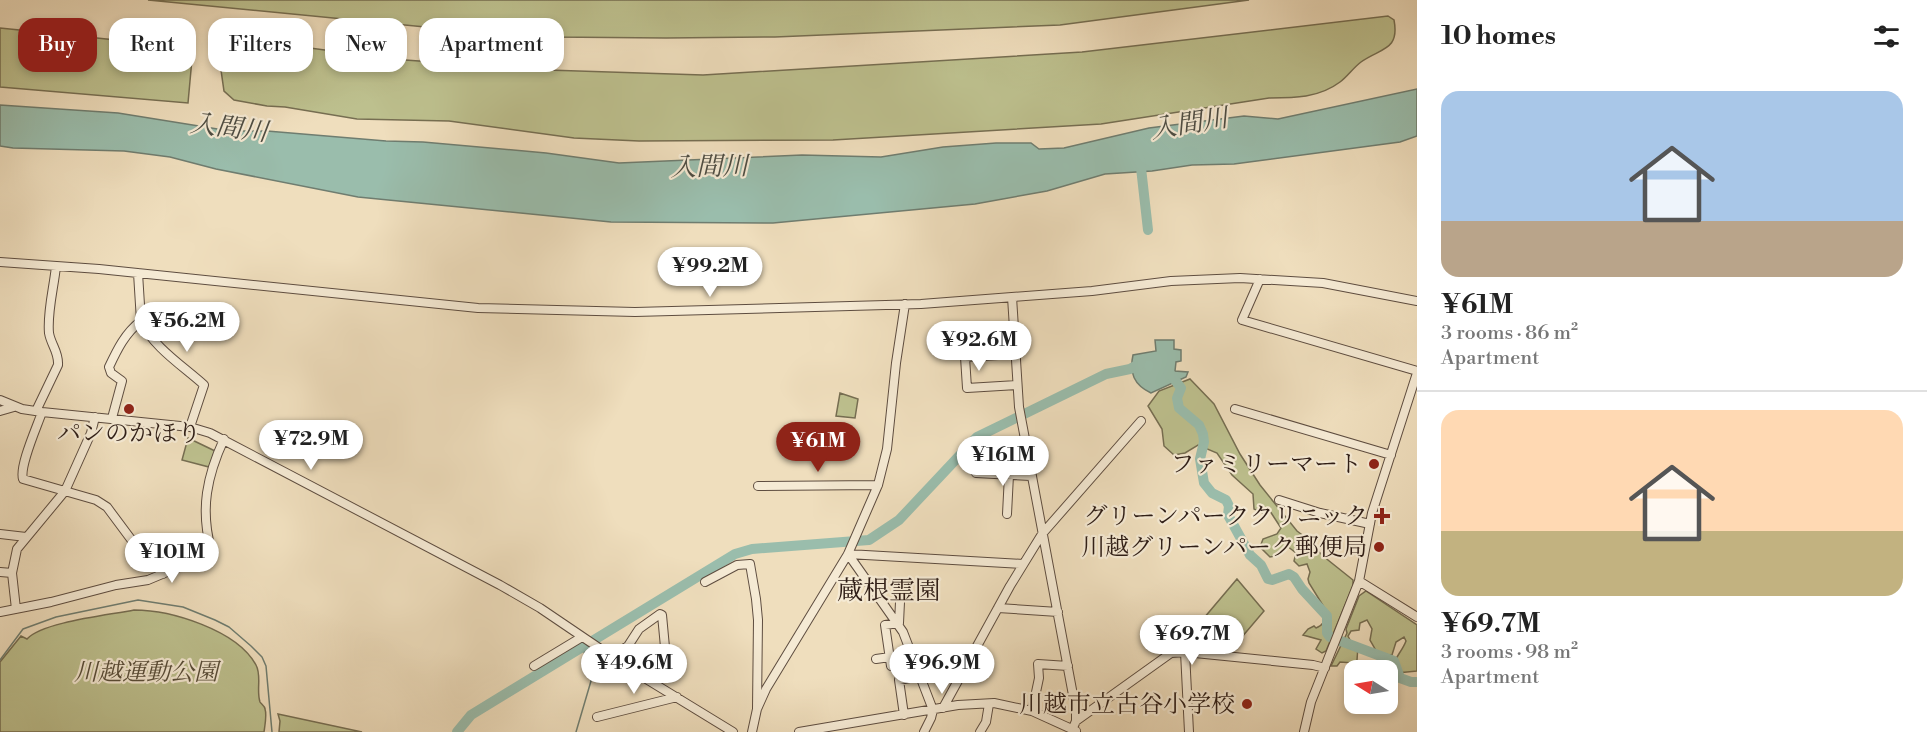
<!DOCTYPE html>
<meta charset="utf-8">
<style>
:root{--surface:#fff;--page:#f6f6f6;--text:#222;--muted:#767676;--line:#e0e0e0;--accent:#8f2418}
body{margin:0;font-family:"Libre Bodoni","Noto Serif JP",serif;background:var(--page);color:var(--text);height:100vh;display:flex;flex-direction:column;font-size:22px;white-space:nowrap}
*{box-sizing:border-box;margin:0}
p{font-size:20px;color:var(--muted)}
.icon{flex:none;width:33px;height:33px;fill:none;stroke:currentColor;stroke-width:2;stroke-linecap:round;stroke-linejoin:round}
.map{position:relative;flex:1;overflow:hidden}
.drawer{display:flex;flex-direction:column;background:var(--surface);width:510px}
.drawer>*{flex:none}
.top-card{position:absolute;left:18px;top:18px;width:570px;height:54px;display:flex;gap:12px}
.needle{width:39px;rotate:281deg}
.tools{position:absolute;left:1344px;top:660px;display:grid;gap:12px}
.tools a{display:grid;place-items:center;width:54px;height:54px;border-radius:12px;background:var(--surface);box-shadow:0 3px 9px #0003;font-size:30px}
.price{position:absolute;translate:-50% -51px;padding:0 14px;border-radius:21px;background:#fff;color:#222;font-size:20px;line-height:39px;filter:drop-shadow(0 2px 3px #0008)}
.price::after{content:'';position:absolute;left:50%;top:36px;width:18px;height:14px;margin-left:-9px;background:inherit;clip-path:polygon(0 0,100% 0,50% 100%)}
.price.on{background:var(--accent);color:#fff}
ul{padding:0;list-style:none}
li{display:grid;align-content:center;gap:12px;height:318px;padding:0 24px}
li+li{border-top:2px solid var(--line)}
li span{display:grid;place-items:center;height:186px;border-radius:18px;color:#555}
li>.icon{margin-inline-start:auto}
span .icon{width:108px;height:108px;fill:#fffc;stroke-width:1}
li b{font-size:26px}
h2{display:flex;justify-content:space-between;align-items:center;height:72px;padding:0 24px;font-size:26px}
.pill{padding:0 21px;border-radius:18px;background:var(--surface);box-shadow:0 3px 9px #0003;font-size:21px;line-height:54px}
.pill.on{background:var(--accent);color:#fff}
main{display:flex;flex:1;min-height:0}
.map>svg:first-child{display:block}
</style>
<main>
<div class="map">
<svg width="1417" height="732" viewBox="0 0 1417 732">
<rect width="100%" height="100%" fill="#efdebd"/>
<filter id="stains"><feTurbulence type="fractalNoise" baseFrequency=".00333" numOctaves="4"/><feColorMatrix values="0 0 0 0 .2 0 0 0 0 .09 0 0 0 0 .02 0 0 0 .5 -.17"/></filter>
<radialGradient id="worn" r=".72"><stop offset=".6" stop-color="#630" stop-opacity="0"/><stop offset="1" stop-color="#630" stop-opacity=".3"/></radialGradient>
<path fill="#bdc08e" stroke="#766e52" stroke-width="1.5" d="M148,0h1101l-189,25 -285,12 -109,1 -114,-1 -96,-7z
M1388,16l6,4c6,31 -14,28 -33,42 -8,6 -13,14 -21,20 -21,16 -46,16 -71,16l-168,26 -268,16 -194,1 -65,-3 -125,-17 -92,-2 -72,-12 -18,-1 -33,-6 -10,-9 -7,-49 93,6 81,11 156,11 156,5 379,-23z
M0,28l193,20 -5,55 -188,-16z
M1190,379l24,25 26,50 20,31 37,46 8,6 18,19 30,24v6l-27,65 -4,2 -6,-4 5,-9 -18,-5 5,-6 6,-3 2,2c8,-3 9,-8 11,-16l-18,-29 -1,-4 2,-7 -3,-8 -8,2 -5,-5 2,-8 -9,-7 -8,9 -9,2 -10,-10 3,-8 14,-5 4,-6 -11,-17 -5,3 -11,-5 -1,-15 -21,-19 -15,-22 -19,-8 -13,8 -11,2 -10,-9 -2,-17 -14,-23 11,-15z
M840,393l18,6 -3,19 -19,-2z
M188,438l27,13 -6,16 -27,-7z
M1237,579l27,32 -28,33 -32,-26z
M1366,591l51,34v46l-20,2 -5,-3c1,-11 10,-18 14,-29l-2,-4 -8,5 -4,13 -14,-1 -8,-14 2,-11 -5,-9 -7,3 -1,7 -8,1 -3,5 4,8 6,2 -1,14 -3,3 -14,-1 -3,4h-6l16,-33 -1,-4 13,-33z
M134,610c37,0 103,20 122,55 6,11 0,25 4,37 1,2 5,4 5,7 2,6 0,16 -1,23h-264v-70l21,-26 6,3c15,-17 83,-24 107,-29z
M278,714l84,18h-83l1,-11z"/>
<path fill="#9abdac" stroke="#6f7d70" stroke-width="1.5" d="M1417,89v47l-17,6 -166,22 -42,1 -40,6 -47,3 -58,17 -72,13 -202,19 -162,-1 -253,-25 -142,-28 -46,-12 -46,-6 -111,-3 -13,-2v-41l118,8 112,18h37l119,10 37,1 123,11 73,10 183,-8 79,2 62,-10 53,-4h35l8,6 25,-1 85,-20 95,-12 34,3z
M1155,340h19v9l7,1v11l-5,1 -1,9 13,1 -2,5 -35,16c-17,-8 -22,-20 -18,-38l23,-4z"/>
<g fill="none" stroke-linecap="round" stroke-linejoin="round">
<path stroke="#6f7d70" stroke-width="1.5" d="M0,660l23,-31 33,-12 82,-17 45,7 32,13 14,7 22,19 11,11 4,9 6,66
M576,732l15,-51 -8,-34"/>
<path stroke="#9abdac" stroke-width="10" d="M1140,159l8,71
M1168,371l13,17 -4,10 2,10 20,17 4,9 1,8 -4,17 4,24 8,10 14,7 3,6 -1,9 22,40 11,10 7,14 4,1 17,-6 5,3 8,12 25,27v17l3,4 64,24 6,17 11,4h6
M457,732l14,-17 264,-161 17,-5 117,-9 30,-20 78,-83 129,-63 24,-5 11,-6"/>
<defs>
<path id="minor" d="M0,262l99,7 379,39 157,4 286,-8 171,-13 79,-10 69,-3 83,5 94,18
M138,273l3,48c12,26 42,45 63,64l-14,42
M1260,279l-18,41 175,51
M1012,297l7,110 57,304v10l-4,9
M1015,354l-50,3 2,31 50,-3
M0,400l22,9 20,3 148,15 20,6 290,152 40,23 90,61 103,63
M1235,409l156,46
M0,411l14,-4
M36,411l22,-46c1,-13 -7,-20 -9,-32 -2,-21 5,-46 7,-67
M42,412c-5,15 -23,54 -19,67l73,21 11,7 29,39 27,28
M112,418l10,-37 -11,-8 -2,-6c8,-17 16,-34 32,-46
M976,473l55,3
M758,486l120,-1
M1279,500l41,13 50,11
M1007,514l2,-39
M0,534l26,3
M848,554l55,78 30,78 -2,8 -7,14
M848,554l175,10
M0,572l12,1
M1359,581l58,36
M705,582l32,-17 13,-1 6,35 2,21 -1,88
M998,608l60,4
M16,609l-4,-36 5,-24 48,-58 26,-58 4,-16
M0,612l51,-10 65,-17 32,-5 62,-26 1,-5c-11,-40 -4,-73 13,-110
M1185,652l4,80
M612,656l16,-10 11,-17 21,-15 2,1 4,43 -13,24
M876,659l14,-2
M534,666l48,-29
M891,666l-6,-41 14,-2 1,-21
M943,708l67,-122 32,-52 99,-113
M1032,711l7,-33 -1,-14 30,2
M904,715l-5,-35 21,-4
M597,717l80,-20
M1076,721l95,-68 14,-1 128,13 12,3
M752,732l5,-23 9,-20 82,-135 30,-69 9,-36 9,-86 9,-59
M799,732l159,-27 36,-2 38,8 44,20
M980,732l6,-10 3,-18
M1304,732l7,-30 48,-121 13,-68 45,-140"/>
</defs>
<use href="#minor" stroke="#5e4d40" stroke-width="10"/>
<use href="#minor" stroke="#f5ead4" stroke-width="8"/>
</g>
<g fill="#8f2418" stroke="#f5ead4" stroke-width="2">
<circle cx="129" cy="409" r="6"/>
<circle cx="1374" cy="464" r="6"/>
<path d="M1379 507h6v6h6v6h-6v6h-6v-6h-6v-6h6z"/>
<circle cx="1379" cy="547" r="6"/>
<circle cx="1247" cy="704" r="6"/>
</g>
<g text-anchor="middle" stroke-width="4.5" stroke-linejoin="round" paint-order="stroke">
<g font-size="24" fill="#2e1d16" stroke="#f5ead4" text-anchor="end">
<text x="129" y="441" text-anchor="middle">パンのかほり</text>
<text x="1362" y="472">ファミリーマート</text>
<text x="1368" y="524">グリーンパーククリニック</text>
<text x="1367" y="555">川越グリーンパーク郵便局</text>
<text x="1235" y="712">川越市立古谷小学校</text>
</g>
<g font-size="24" font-style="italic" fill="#594e3a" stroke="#f5ead4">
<text x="146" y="680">川越運動公園</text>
</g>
<g font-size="26" font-style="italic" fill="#4e4d43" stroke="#f5ead4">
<text transform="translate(1189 123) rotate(-9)" y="9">入間川</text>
<text transform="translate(229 127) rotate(7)" y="9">入間川</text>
<text transform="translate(709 166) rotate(-1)" y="9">入間川</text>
</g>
<g font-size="26" fill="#2e1d16" stroke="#f5ead4">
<text x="889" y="599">蔵根霊園</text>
</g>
</g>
<rect width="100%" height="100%" filter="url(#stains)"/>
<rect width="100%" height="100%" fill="url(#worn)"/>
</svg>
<div class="tools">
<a><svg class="needle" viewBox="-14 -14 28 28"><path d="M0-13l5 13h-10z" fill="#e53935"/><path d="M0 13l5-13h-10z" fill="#767676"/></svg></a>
</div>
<b class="price" style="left:710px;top:298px">¥99.2M</b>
<b class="price" style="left:187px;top:353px">¥56.2M</b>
<b class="price" style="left:979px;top:372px">¥92.6M</b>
<b class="price" style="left:311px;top:471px">¥72.9M</b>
<b class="price on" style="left:818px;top:473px">¥61M</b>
<b class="price" style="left:1003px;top:487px">¥161M</b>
<b class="price" style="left:172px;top:584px">¥101M</b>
<b class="price" style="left:1192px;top:666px">¥69.7M</b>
<b class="price" style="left:634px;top:695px">¥49.6M</b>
<b class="price" style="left:942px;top:695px">¥96.9M</b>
<div class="top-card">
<a class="pill on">Buy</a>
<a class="pill">Rent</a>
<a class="pill">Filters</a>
<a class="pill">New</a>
<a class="pill">Apartment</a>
</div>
</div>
<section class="drawer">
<h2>10 homes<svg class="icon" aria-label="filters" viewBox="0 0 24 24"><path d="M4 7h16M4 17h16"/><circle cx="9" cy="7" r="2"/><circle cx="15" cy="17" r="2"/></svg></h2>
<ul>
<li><span style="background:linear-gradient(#a9c7e8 70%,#b9a48a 0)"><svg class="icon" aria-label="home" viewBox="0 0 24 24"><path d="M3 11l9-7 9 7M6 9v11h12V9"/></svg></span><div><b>¥61M</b><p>3 rooms · 86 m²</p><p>Apartment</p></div></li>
<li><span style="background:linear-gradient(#ffd9b3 65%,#c2b280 0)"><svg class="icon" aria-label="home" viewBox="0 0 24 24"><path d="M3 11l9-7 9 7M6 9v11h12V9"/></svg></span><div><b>¥69.7M</b><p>3 rooms · 98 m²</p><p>Apartment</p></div></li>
</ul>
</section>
</main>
